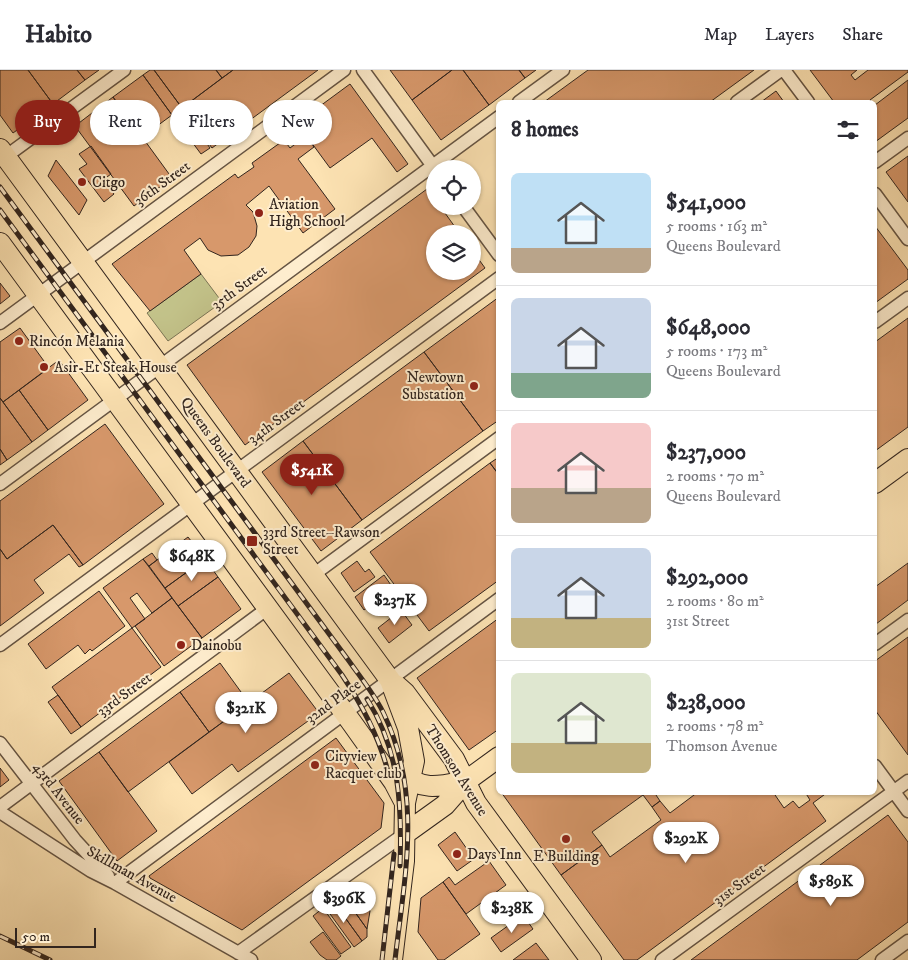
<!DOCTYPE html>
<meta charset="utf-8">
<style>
:root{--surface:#fff;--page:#f7f7f7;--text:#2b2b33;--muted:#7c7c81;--line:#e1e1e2;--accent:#8f2418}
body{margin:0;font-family:"IM FELL DW Pica",serif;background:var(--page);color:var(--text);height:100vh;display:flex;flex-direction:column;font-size:19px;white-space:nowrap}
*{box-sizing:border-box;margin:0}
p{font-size:16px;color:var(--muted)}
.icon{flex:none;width:28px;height:28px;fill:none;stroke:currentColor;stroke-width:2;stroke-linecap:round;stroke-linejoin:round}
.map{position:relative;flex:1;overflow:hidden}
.side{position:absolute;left:496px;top:30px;width:381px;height:695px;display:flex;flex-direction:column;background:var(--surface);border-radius:8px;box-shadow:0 1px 4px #0004}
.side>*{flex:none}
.top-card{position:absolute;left:15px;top:30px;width:406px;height:45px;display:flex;gap:10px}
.controls{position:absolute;left:426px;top:90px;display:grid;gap:10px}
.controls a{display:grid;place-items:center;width:55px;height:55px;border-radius:50%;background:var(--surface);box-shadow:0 1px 4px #0004;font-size:25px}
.scale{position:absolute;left:15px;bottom:12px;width:81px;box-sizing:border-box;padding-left:5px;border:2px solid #32251e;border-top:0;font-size:14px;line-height:18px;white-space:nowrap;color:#32251e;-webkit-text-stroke:4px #feedce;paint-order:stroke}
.price{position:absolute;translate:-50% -42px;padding:0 11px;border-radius:18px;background:#fff;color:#222;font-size:16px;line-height:32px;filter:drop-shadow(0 1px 2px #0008)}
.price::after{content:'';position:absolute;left:50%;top:30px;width:15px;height:11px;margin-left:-8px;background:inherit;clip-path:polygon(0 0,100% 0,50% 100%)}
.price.active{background:var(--accent);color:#fff}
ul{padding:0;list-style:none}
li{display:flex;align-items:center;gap:15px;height:125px;padding:0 15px}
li+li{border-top:1px solid var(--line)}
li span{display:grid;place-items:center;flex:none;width:140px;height:100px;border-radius:8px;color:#555}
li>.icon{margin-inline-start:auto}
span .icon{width:60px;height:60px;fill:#fffc;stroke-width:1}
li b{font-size:21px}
h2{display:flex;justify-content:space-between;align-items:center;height:60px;padding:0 15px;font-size:21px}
.pill{padding:0 18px;border-radius:22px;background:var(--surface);box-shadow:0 1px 4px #0004;font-size:18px;line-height:45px}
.pill.active{background:var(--accent);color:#fff}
header{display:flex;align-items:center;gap:30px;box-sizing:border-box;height:70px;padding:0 25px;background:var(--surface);border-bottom:1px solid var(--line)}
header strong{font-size:24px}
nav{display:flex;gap:28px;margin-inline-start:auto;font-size:18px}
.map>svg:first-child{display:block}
</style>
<header>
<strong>Habito</strong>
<nav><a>Map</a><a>Layers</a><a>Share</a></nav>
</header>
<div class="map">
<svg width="908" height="890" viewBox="0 0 908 890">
<rect width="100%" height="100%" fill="#fde3b3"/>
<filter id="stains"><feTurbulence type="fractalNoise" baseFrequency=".004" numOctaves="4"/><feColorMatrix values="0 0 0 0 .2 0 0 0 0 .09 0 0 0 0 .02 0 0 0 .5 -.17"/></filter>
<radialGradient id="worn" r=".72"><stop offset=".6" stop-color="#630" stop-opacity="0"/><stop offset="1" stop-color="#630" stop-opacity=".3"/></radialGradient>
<path fill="#c3c38a" stroke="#7a7454" d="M201,204l21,28 -54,39 -21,-28z"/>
<path fill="#d7986b" stroke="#32251e" d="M0,0h28l25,34 -40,29 -13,-18z
M28,0h49l8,10 -32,24z
M77,0h22l-14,10z
M150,0h4l28,38 -10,7 -29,-40z
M154,0h62l6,8 -40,30z
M216,0h17l-11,8z
M233,0h85l-106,78 -30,-40z
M390,0h62l-40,30z
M452,0h11l26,35 -48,35 -29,-40z
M463,0h56l6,8 -36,27z
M519,0h17l-11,8z
M588,0h166l-44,32h-166z
M810,0h47l-6,5 4,5 13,-10h40v2l-38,28 1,2h-37z
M143,5l29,40 -30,22 -29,-40z
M908,10v38l-33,24v-37z
M350,14l58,80 -11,8 -25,-34 -42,30 -33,-45z
M776,21l8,11h-23z
M113,27l59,81 -38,28 -59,-80z
M182,38l28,40 -9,6 -29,-39z
M306,66l8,11 -16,12 37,50 -32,24 -34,-47 -23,19 7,7 4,14 -1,10 -7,11 -11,8 -17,1 -13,-6 -8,-12 -16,12 17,24 -51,37 -38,-47 123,-90 3,4 16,-11 -2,-4 32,-23 6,8z
M91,76l20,28 -8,6 11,14 -10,8 -25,-33 8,-5 -8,-10z
M908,86v46l-22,-30z
M56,90l31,40 -8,15 -31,-39z
M427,119l8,10v7h5l20,28h-25v37h37v-21l13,18 -240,177 -58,-80z
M875,156l33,44v9l-33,24z
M0,213l10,13 -10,8z
M499,227v123l-16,11 -59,-79z
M908,248v109l-33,24v-109z
M20,258l29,40 -46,34 -3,-4v-56z
M424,282l59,79 -121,89 -59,-79z
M59,290l29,40 -40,30 -29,-40z
M19,320l29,40 -16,12 -29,-40z
M0,328l32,44 -25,18 -7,-11z
M105,354l59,80 -81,61 -30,-40 -46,34 -7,-10v-48z
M303,371l59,79 -41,31 -59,-79z
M0,379l7,11 -7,5z
M499,387v18l-9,-12z
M490,393l9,12v105l-70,51 -59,-79z
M53,455l30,40 -4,2 -10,-13 -35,26 10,13 -44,33v-77l7,10z
M188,467l17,22 -40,29 -16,-22z
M152,483l5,7 -8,6 -6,-7z
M143,489l29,39 -20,15 -15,-20 -7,5 15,21 -13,9 -29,-40z
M205,489l13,18 -40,29 -13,-18z
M357,491l8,11 4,-3 6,8 -21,15 -13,-19z
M908,493v37l-32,24 -1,-37z
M384,505l9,13 -29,22 -9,-13z
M218,507l23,32 -39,29 -24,-32z
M99,521l26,35 -33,25 -2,-2 -5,5 -7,-9 -32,24 -18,-25z
M172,528l30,40 -38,28 -29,-40z
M401,540l11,15 -23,18 -11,-15z
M499,548v111l-30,21 -52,-72z
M132,558l29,39 -80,60 -29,-40z
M908,567v118l-33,-45v-49z
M220,593l29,40 -40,29 -29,-40z
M289,603l30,40 -81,59 -6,-8 -40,30 -23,-32z
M180,622l29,40 -81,60 -29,-40z
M58,625l23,32 -10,7 -23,-32z
M336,668l48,65 -3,25 -139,102 -92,-52 -1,-2z
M99,682l58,79 -40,30 -58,-80z
M0,698l9,12 -9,7z
M501,722h153l6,9 -8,6 -9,-12 -51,37 10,13 -41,30z
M698,722h75l11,16 9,-7 6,7 11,-8 -5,-8h23l-15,11 13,18 -189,139h-13l-63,-85 41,-30 8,12 51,-37 -9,-13 8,-6 10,12z
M888,745l20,27v80l-51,38h-166z
M455,762l19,27 -17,12 -19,-26z
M489,791l17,24 -40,29 -23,-32 6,-5 6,8z
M443,812l37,52 -36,26h-6l-20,-28 3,-34z
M353,817l17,24 -3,18 -25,-35z
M342,824l25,35v8l-5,4 -29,-40z
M333,831l29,40 -8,6 -29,-40z
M323,838l28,39 -10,7 -28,-38z
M523,845l10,14 -32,23 -10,-14z
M323,862l18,24 -5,4h-9l-7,-5 -10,-13z
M536,873l13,17h-36z"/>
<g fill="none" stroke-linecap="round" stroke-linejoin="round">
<defs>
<path id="street" d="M363,0l72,99
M784,0l24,32
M519,32l44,-32
M737,32l44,-32
M1,90l123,-90
M875,92l33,-24
M875,124l33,45
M463,136l36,49
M875,252l33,-24
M0,253l344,-253
M0,414l499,-367
M313,505l186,-137
M875,574l33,-24
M0,575l499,-367
M0,673l75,97 33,36
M875,696l33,45
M0,737l268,-199
M0,742l91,59 24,12 136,77
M115,813l384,-284
M238,883l168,-120
M662,890l246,-179
M882,890l26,-19"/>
<path id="primary" d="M0,79l390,531 18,48 6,33 -9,42 -1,58 -12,99
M0,173l352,480 42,59 11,21
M875,413l33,-24
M396,615l9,8 49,66 22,44 115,157
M402,703c20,19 39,13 64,8
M406,763l39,-28 21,-24 33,-24"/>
</defs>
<use href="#street" stroke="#655443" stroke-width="15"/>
<use href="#primary" stroke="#32251e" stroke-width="22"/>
<use href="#street" stroke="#feedce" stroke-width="12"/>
<use href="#primary" stroke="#fde3b3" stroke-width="20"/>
<defs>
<path id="rail" d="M0,117l349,474c12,17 25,33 34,51 40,83 22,161 12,248
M0,140l342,465c20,30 37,61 46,97
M367,629c33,52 35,108 33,167
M0,866l50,24
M382,890l12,-106"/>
</defs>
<use href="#rail" stroke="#32251e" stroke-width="5"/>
<use href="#rail" stroke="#feedce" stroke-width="3" stroke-dasharray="9" stroke-linecap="butt"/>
</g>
<g fill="#8f2418" stroke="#feedce" stroke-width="2">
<circle cx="82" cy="112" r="5"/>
<circle cx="259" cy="143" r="5"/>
<circle cx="19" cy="271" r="5"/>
<circle cx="44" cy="297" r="5"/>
<circle cx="474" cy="316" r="5"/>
<rect x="246" y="465" width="12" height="12" rx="2.5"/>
<circle cx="181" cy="575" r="5"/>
<circle cx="315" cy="695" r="5"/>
<circle cx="566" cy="769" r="5"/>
<circle cx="457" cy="784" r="5"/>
</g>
<g text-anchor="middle" stroke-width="4" stroke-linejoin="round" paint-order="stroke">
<g font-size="15" fill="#32251e" stroke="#feedce" text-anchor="start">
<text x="92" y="117">Citgo</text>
<text x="269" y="139">Aviation<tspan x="269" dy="17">High School</tspan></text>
<text x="29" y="276">Rincón Melania</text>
<text x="54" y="302">Asir-Et Steak House</text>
<text x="464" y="312" text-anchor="end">Newtown<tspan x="464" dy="17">Substation</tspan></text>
<text x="263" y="467">33rd Street–Rawson<tspan x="263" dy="17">Street</tspan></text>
<text x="191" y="580">Dainobu</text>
<text x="325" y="691">Cityview<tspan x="325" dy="17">Racquet club</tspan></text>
<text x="467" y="789">Days Inn</text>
<text x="566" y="791" text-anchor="middle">E Building</text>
</g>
<g font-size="15" fill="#32251e" stroke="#feedce">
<text transform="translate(162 113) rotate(-36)" y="5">36th Street</text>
<text transform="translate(239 217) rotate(-36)" y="5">35th Street</text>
<text transform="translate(276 351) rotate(-36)" y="5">34th Street</text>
<text transform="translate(216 372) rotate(54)" y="5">Queens Boulevard</text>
<text transform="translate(124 624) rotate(-36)" y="5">33rd Street</text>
<text transform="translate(333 631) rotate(-36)" y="5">32nd Place</text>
<text transform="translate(457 700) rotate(58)" y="5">Thomson Avenue</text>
<text transform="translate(59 723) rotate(52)" y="5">43rd Avenue</text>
<text transform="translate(132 804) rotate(29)" y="5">Skillman Avenue</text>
<text transform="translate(739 814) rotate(-36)" y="5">31st Street</text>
</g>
</g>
<rect width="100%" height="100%" filter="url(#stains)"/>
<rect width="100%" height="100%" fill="url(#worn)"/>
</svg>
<div class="controls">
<a><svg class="icon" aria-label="locate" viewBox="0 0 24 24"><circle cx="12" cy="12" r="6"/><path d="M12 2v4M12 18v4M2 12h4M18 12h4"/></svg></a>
<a><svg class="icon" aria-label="layers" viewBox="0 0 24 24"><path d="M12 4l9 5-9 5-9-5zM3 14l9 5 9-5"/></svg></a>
</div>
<div class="scale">50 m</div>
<b class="price active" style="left:312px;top:426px">$541K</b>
<b class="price" style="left:192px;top:512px">$648K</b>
<b class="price" style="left:395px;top:556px">$237K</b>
<b class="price" style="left:246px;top:664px">$321K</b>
<b class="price" style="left:686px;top:794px">$292K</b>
<b class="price" style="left:831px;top:837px">$589K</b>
<b class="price" style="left:344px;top:854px">$396K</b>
<b class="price" style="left:512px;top:864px">$238K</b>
<div class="top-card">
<a class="pill active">Buy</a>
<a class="pill">Rent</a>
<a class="pill">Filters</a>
<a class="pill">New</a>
</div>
<section class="side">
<h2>8 homes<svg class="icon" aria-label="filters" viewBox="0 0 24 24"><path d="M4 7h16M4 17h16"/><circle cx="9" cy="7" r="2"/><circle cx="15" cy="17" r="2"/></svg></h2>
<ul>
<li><span style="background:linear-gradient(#bfe0f5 75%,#b9a48a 0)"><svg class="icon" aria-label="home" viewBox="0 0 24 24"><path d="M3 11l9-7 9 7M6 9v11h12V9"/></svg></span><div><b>$541,000</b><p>5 rooms · 163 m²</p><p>Queens Boulevard</p></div></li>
<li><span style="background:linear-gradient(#c9d6e8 75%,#7fa58c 0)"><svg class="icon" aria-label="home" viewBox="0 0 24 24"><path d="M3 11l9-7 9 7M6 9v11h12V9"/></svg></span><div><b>$648,000</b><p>5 rooms · 173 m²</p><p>Queens Boulevard</p></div></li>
<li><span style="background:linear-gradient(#f6c9c9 65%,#b9a48a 0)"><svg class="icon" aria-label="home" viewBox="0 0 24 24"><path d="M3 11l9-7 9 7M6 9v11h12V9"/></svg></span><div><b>$237,000</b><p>2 rooms · 70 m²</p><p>Queens Boulevard</p></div></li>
<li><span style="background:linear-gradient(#c9d6e8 70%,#c2b280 0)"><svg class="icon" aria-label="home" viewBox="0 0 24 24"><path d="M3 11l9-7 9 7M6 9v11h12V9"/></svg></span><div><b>$292,000</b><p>2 rooms · 80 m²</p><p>31st Street</p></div></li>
<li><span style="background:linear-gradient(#dfe7d0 70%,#c2b280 0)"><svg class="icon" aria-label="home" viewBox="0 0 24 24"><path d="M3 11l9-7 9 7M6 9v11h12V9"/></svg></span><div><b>$238,000</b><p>2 rooms · 78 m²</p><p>Thomson Avenue</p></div></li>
</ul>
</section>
</div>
